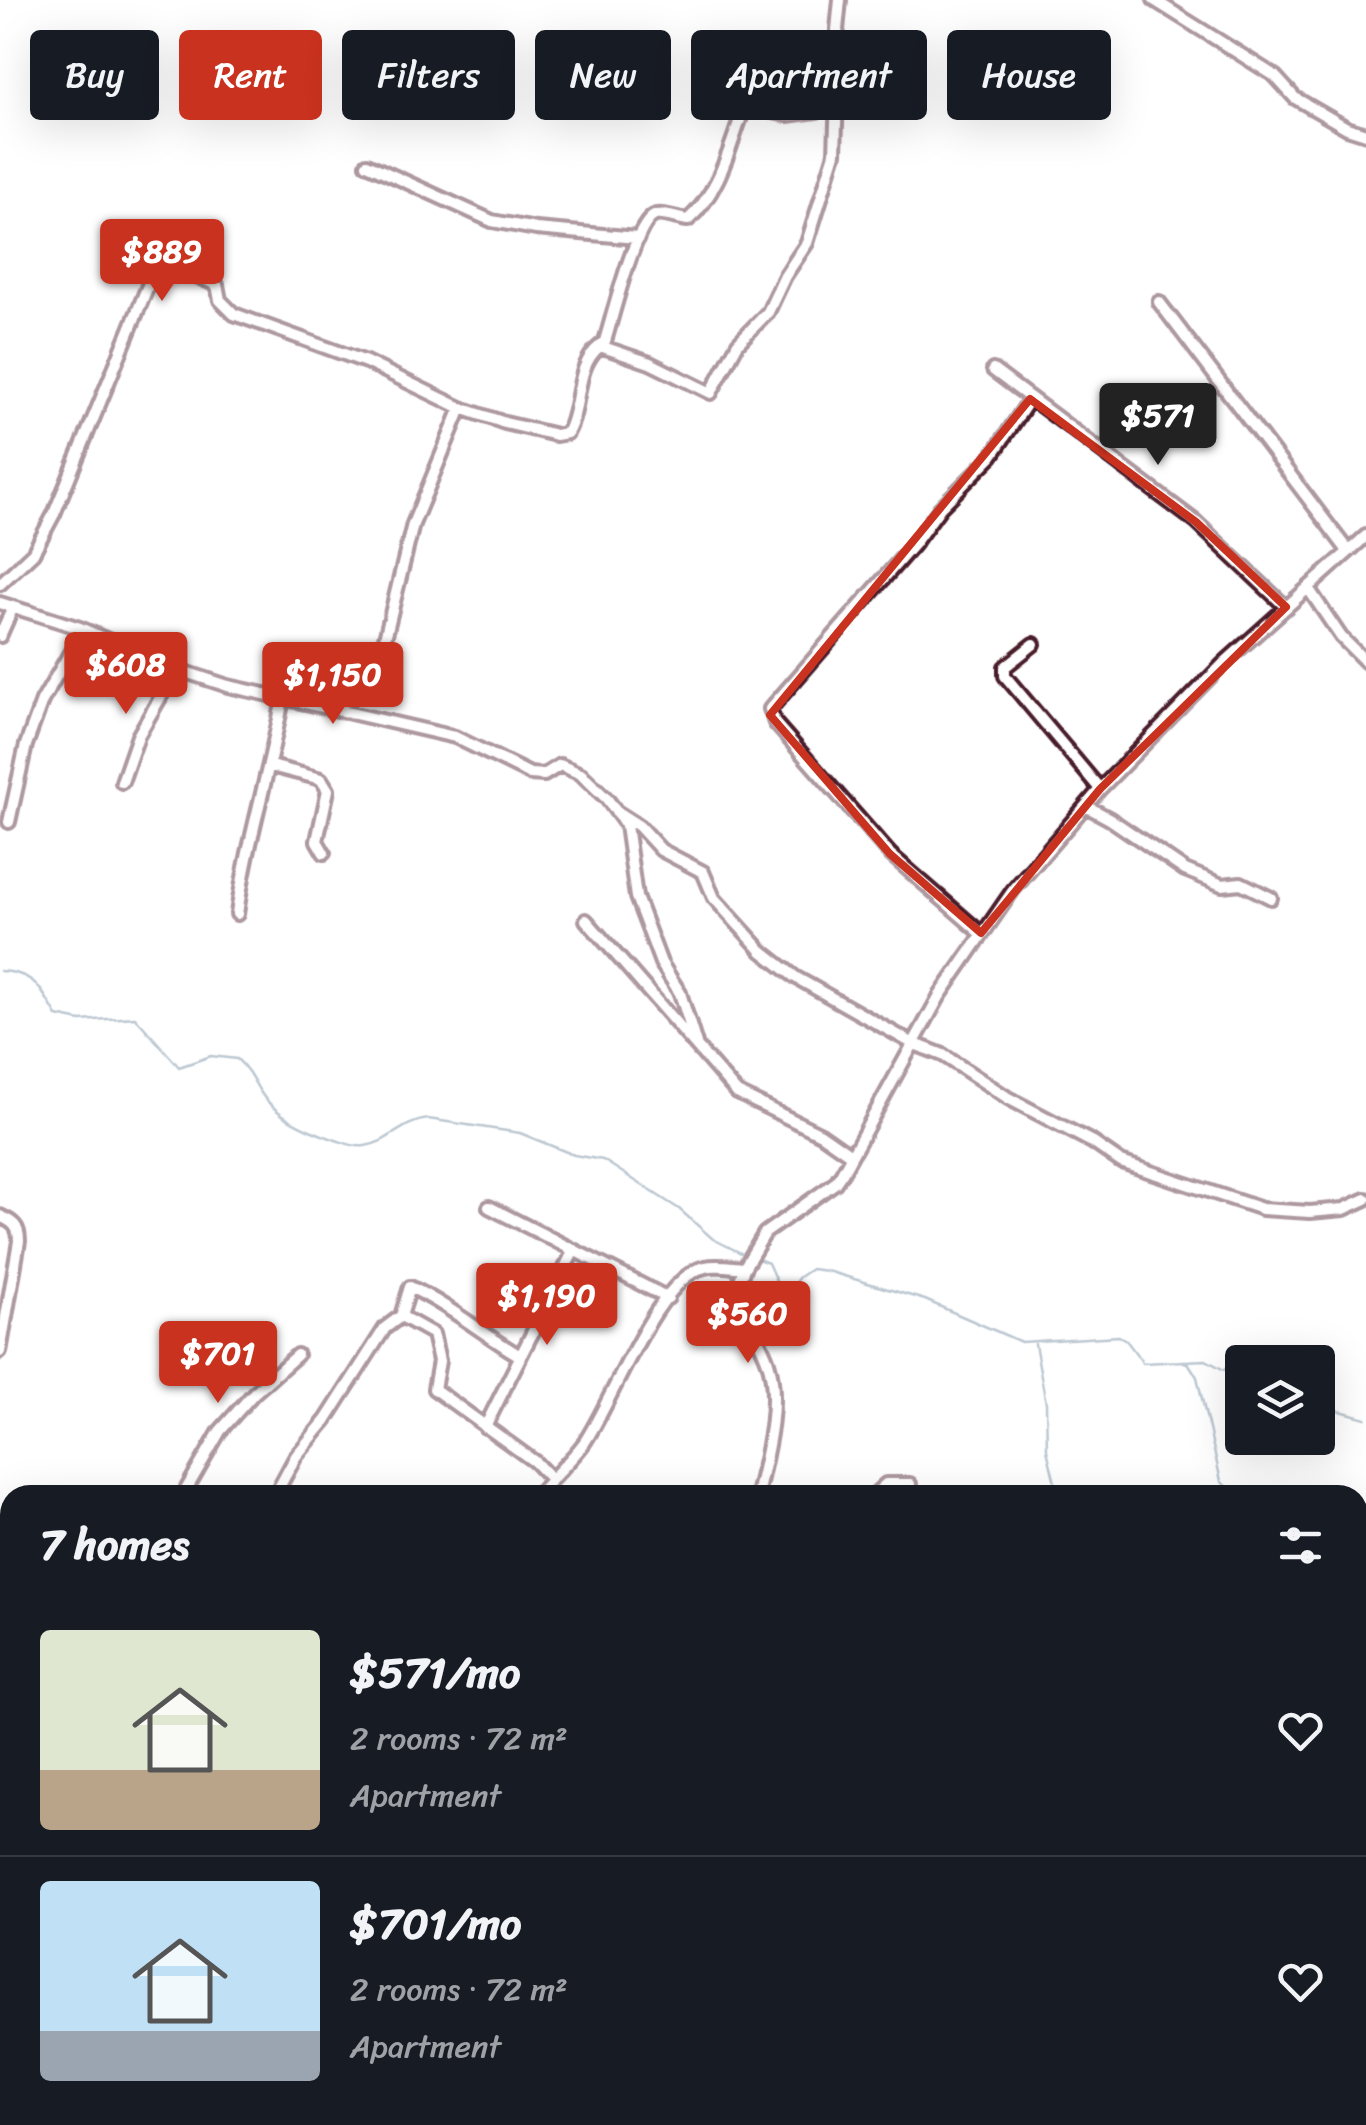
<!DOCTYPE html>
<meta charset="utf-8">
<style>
:root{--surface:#171b24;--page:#20242c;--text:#f1f3f6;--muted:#9ea1a6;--line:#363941;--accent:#c8321e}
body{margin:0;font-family:Sriracha,sans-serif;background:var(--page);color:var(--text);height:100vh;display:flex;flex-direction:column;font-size:38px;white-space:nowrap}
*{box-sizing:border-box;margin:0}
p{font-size:32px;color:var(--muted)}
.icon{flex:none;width:55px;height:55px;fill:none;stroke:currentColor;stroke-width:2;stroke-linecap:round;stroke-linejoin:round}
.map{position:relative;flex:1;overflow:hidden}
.sheet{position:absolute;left:0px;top:1485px;width:1368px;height:640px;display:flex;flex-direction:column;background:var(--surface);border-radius:30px 30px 0 0;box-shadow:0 10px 40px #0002}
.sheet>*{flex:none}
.guide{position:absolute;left:30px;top:30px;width:1308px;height:90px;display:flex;gap:20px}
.tools{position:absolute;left:1225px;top:1345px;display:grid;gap:20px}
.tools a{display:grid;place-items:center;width:110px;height:110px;border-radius:10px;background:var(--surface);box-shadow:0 10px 40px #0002;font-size:50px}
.price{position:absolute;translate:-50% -85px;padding:0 22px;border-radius:10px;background:var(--accent);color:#fff;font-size:32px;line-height:65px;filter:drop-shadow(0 2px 5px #0008)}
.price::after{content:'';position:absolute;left:50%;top:60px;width:30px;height:22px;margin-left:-15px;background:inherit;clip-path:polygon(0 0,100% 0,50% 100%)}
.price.on{background:#222;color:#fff}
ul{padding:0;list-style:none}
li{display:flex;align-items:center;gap:30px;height:250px;padding:0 40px}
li+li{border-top:2px solid var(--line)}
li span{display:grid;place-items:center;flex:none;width:280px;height:200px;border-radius:10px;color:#555}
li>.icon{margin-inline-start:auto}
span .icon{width:120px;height:120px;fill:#fffc;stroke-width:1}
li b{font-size:42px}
h2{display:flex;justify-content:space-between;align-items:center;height:120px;padding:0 40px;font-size:42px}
.pill{padding:0 35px;border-radius:10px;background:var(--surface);box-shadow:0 10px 40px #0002;font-size:35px;line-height:90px}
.pill.on{background:var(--accent);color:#fff}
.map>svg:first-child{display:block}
</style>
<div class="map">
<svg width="1366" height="2125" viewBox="0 0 1366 2125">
<rect width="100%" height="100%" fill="#fff"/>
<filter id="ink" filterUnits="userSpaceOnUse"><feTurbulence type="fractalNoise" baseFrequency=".01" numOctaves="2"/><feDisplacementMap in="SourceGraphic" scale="20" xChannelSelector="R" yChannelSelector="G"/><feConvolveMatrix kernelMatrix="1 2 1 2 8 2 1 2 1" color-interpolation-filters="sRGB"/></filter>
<g filter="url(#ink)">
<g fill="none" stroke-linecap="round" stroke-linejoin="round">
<path stroke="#6d859b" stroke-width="2.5" d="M0,971c36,2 40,17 57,45l24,5 54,-4 44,50 32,-11 26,3c11,10 15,19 22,31 16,27 48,40 77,50 9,3 20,8 29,6 24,-3 36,-24 63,-27l92,14 54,22 29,5 76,49 34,30 32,16
M753,1257l15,6 12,27 10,-1 9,-12 12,-8 16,2 98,29 96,42 98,-6 7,4 17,23 63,-3 18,10 13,-17 10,-1 19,10
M1035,1344l11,59 1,47 11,45
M1182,1361l7,3 8,13 24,104 13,14
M1318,1405l48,13
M1358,1611l8,9
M910,2125l7,-10"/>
<defs>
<path id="minor" d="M1154,0l121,76 20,22 52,30 19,6
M367,164l125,57 44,8 101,9
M1159,302l189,249
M600,346l5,-5c7,-21 30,-121 51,-126 8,-2 22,4 32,5 32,-28 42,-75 57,-114l42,9 50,-7
M993,370l203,152 90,85
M0,584l33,-31 21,-39 98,-238c19,-15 45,1 65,9l3,15 14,14 132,48 95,46 44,15 51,12 11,-2c15,-25 7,-67 33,-87l50,17 61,30 27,-50 30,-31 17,-36 22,-33 28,-90 2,-58 8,-28 -8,-37 3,-30
M1308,588l33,49 25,25
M0,603l80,25 93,40 55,18 100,22 22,-8 18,-19 11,-18 34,-139 48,-116
M0,636l12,-27
M1034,644l-29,23v9l95,113
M329,708l126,29 75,37 14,1 16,-10 21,9 26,25 19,26 10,72 25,66 19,30 16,51
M271,766l50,13 7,11 -11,51 7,12
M122,782l16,-46 30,-52 5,-16
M1086,806l24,13 75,51 37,15 19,-2 30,15
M617,812l22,14 22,24 42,22 11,26 48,53 33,26 117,66 31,12 65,43 84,44 29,20 141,47 48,3 34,-3 22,-10
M9,822l17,-77 16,-44 32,-55 6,-18
M237,914c10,-73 33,-143 46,-216
M586,920l151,173 84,41 30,21
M981,933l-91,-79 -115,-131 -5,-14 144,-165 26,-36 52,-52 38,-57
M489,1207l179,91
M0,1216c13,6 19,10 19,25l-19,111
M401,1316l32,18 6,27 -5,28 101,73 16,17
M485,1427l89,-177
M183,1495l37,-64 34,-38 43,-38
M275,1495l21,-39 30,-36 59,-92 16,-12 9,-29c40,19 73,47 110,69
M538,1495c14,-18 33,-34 46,-52 28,-40 73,-166 121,-176 12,-3 27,0 39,1
M757,1495c9,-39 24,-93 11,-133 -9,-25 -24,-46 -31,-72l7,-22 21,-35 70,-50 7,-10 97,-176 74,-107 87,-101 124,-126 142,-127
M874,1495l12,-11h24
M0,1571h10
M0,1636l10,2
M0,1696l10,3
M0,1878l10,1
M0,1908l10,4
M0,2080l10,3
M127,2115l15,10
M311,2115l10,10
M1275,2115l1,10
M333,2125l9,-10
M517,2125l3,-10
M831,2125l2,-10
M1013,2125l17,-10"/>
</defs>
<use href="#minor" stroke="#4a1f2b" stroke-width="18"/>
<use href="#minor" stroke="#fff" stroke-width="10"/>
</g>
</g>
<path d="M0 0H1366V2125H0ZM1030,399l166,123 90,85 -186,182 -119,144 -91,-79 -120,-139z" fill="#fff" fill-opacity=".55" fill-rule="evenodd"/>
<path fill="none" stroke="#c8321e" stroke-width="8" stroke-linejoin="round" d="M1030,399l166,123 90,85 -186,182 -119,144 -91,-79 -120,-139z"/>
</svg>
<div class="tools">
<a><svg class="icon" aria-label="layers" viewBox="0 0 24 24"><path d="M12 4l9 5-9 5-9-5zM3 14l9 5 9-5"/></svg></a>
</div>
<b class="price" style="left:162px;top:304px">$889</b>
<b class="price on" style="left:1158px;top:468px">$571</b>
<b class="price" style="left:126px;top:717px">$608</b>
<b class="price" style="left:333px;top:727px">$1,150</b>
<b class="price" style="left:547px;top:1348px">$1,190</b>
<b class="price" style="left:748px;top:1366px">$560</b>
<b class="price" style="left:218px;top:1406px">$701</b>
<div class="guide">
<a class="pill">Buy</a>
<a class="pill on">Rent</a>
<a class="pill">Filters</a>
<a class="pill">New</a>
<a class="pill">Apartment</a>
<a class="pill">House</a>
</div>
<section class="sheet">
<h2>7 homes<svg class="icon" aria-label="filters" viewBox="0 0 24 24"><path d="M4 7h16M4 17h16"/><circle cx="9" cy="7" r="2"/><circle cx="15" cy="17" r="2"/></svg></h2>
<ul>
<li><span style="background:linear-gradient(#dfe7d0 70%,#b9a48a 0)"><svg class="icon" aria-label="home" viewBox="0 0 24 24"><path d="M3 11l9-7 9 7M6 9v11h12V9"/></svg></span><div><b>$571/mo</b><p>2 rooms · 72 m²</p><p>Apartment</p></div><svg class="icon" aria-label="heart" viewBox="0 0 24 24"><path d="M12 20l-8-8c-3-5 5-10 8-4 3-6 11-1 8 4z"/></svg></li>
<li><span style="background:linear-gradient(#bfe0f5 75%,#9aa5b1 0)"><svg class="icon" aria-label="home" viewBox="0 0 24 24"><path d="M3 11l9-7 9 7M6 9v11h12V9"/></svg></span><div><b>$701/mo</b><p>2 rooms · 72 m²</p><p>Apartment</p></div><svg class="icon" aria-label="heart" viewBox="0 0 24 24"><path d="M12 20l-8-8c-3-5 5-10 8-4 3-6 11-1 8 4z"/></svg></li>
</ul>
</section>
</div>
